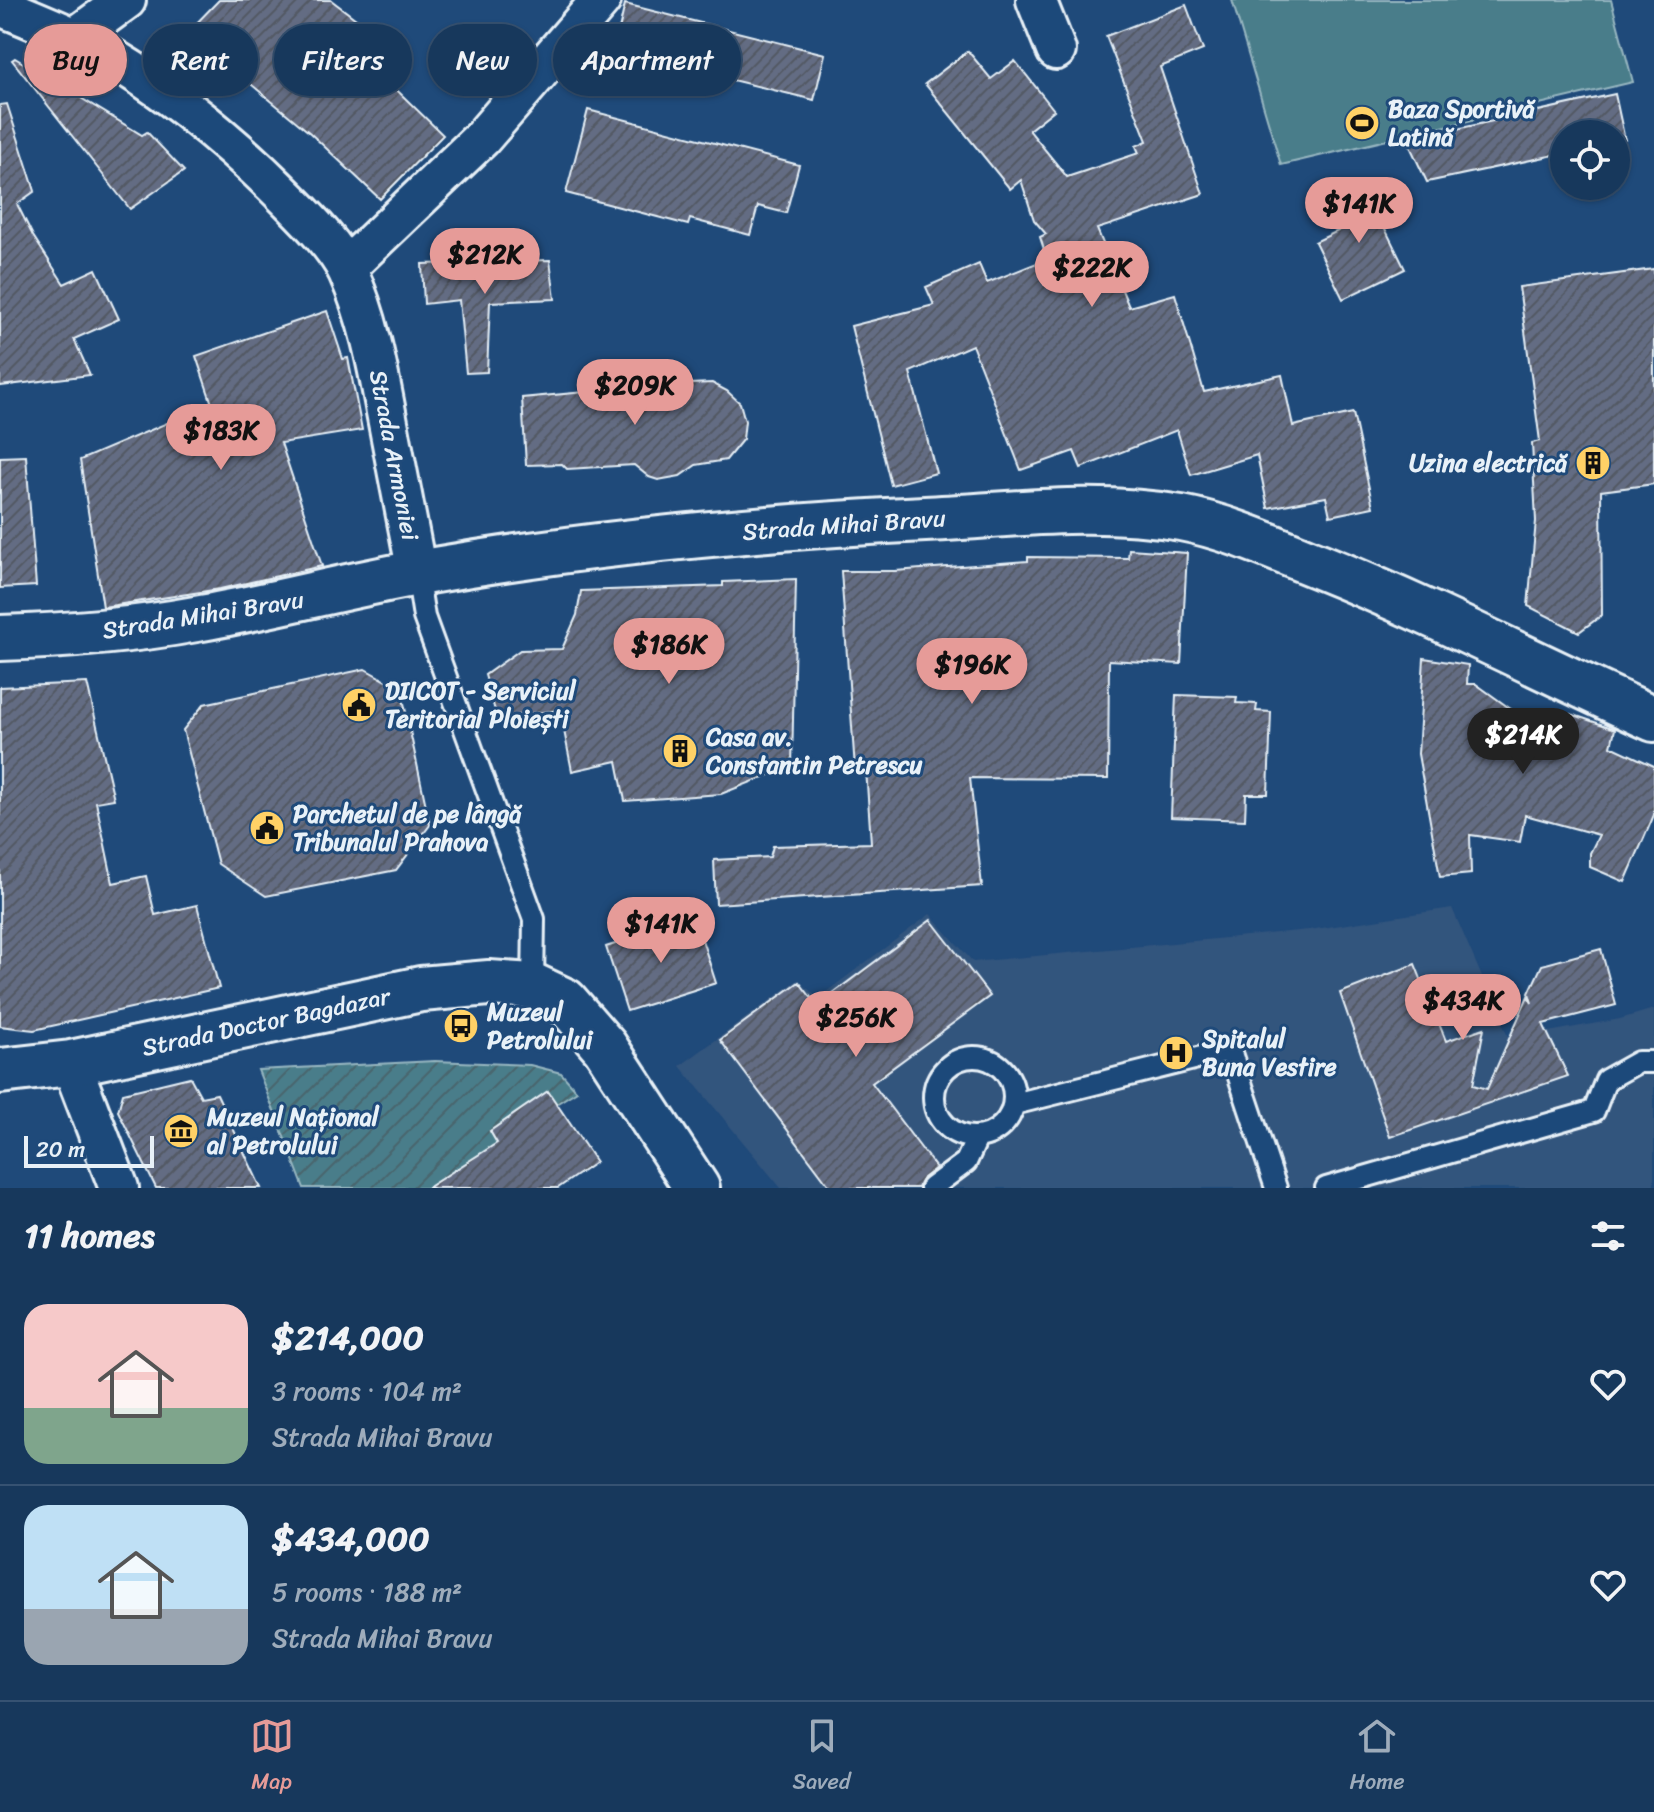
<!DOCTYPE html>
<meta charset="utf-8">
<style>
:root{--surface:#17385c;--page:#244365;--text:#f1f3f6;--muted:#9eacbb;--line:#365272;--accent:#e69b98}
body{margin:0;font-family:Sriracha,sans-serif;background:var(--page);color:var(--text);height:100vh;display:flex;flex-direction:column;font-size:30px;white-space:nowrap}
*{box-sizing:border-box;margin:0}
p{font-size:26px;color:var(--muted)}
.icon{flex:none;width:44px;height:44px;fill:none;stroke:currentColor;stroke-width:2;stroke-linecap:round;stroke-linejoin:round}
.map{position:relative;height:1188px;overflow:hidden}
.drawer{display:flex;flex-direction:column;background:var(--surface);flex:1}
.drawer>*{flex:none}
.guide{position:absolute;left:24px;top:24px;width:800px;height:72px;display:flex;gap:16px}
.buttons{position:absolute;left:1550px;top:120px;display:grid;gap:16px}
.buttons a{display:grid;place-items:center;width:80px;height:80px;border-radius:50%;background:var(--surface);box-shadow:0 2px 6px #0004,0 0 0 2px var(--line);font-size:40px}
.scale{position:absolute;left:24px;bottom:20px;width:130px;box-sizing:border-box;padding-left:8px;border:4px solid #e8f1f8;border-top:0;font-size:22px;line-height:28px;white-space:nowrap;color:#e8f1f8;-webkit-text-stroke:6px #1f4a7a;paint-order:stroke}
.price{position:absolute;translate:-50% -68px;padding:0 18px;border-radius:28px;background:var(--accent);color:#111;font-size:26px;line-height:52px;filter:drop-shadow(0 2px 4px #0008)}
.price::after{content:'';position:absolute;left:50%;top:48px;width:24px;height:18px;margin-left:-12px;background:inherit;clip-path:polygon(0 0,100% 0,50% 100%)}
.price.active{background:#222;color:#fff}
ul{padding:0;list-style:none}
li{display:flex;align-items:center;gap:24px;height:200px;padding:0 24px}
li+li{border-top:2px solid var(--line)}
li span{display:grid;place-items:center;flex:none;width:224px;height:160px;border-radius:24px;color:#555}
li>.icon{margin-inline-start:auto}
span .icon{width:96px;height:96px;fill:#fffc;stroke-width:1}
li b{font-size:34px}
h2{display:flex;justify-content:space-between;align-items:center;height:96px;padding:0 24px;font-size:34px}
.tag{padding:0 28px;border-radius:36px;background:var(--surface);box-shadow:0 2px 6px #0004,0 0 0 2px var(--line);font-size:28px;line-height:72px}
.tag.active{background:var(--accent);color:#111}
.tab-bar{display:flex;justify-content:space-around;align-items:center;height:112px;border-top:2px solid var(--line);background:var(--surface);font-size:22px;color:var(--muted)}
.tab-bar a{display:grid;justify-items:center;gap:4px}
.tab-bar .active{color:var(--accent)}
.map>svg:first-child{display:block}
</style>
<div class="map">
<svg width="1654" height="1188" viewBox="0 0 1654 1188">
<defs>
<pattern id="garden-furrows" width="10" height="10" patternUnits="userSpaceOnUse" patternTransform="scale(2)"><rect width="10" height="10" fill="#497d8a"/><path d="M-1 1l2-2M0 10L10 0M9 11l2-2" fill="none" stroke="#48656d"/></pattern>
<pattern id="building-hatch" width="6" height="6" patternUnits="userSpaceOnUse" patternTransform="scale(2)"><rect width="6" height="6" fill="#636c83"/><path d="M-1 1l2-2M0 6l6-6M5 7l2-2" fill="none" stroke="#535864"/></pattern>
</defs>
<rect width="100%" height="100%" fill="#1f4a7a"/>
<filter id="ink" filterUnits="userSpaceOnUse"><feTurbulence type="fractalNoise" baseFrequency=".0125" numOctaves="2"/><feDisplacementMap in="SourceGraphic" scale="16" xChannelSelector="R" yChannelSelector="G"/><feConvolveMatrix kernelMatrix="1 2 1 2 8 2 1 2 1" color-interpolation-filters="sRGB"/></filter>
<g filter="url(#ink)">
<path fill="#33547d" d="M1452,908l57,131 111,-20 34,-10v179h-873l-101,-122 118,-86 20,18 112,-84 43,48 336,-32z"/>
<path fill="url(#garden-furrows)" stroke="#98b7c1" stroke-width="2" d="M435,1061l95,4 31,8 16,18 -21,13 -9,-12 -57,39 7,12 -70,45h-123l-46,-118z"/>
<path fill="#497d8a" stroke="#98b7c1" stroke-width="2" d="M1232,0h379l22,82 -352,83z"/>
<path fill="url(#building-hatch)" stroke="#e8f1f8" stroke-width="2" d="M219,0h112l59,45 -18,21 71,69 -63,64 -70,-66 -122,-101z
M625,4l200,50 -11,46 -200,-49z
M1186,5l17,45 -43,17 43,127 -106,35 32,78 46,-13 29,98 78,-17 11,51 60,-13 20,94 -43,9 -4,-19 -58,11 -11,-53 -66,20 -14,-45 -96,38 -7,-17 -53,19 -49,-125 -62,27 26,101 -45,12 -40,-159 83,-21 -8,-18 53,-23 8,19 60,-24 -7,-22 6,-3 -12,-14 -13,-40 -11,9 -85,-105 43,-33 23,28 24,-18 39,49 -25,20 38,47 72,-24 -3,-7 11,-5 -41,-105z
M15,58l127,77 5,-3 37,39 -54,38 -118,-149z
M1615,94l10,46 -9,2v-8h-52v19l-137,29 -20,-42z
M7,104l28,87 -18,13 16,32 31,48 32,-15 23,50 -45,20 16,36 -90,11v-281z
M588,110l211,55 -13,48 -28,-7 -8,29 -60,-16 -2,6 -122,-32z
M1362,182l43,87 -62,30 -28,-57 31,-15 -15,-30z
M550,260l5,39 -65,3 -3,70 -21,1 -7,-73 -35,4 -2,-40z
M1654,269v215l-53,7 1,124 -23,17 -51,-26 8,-85 -4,-78 8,-2 -21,-154z
M327,311l16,48 5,-1 14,72 -81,13 41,123 -102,23 -117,18 -23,-147 132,-56 -16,-48z
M665,373l16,5 8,6 23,-1 15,8 13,12 5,18 -2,18 -17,21 -30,5 -16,11 -22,4 -9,-3 -15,-12 -67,4 -5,-5 -36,1 -4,-67 105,-10 17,-12z
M26,456l10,130 -36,2v-131z
M1129,549l58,4 -6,111 -72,-4 -1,119 -138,-1 12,108 -266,18 -2,-44 56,-3 3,-11 98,-3 -5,-74h-11l-14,-198h54l133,-10v-4l100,1z
M796,579l-4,187 -71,28 -96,7 -8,-40 -45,10 -12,-61 -63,8 -12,-43 35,-25 42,-1 15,-34 4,-24 142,-5v-4z
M1424,658l44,7 -1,19h9l86,62 9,-32 44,15 -4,17 43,20v49l-29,67 -35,-15v-14l9,-18 -74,-20 -5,27 -50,-7 1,39 -31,3 -22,-123z
M365,669l36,20 29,136 -34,45 -130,26 -48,-32 -35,-134 21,-26z
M87,683l27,116 -18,3 17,81 33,-7 9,39 42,-10 22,83 -185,42 -34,-4v-339z
M1176,695l61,2 -1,6 21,1 -1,7 15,1 -3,82h-22l-1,26 -74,-3z
M695,918l21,65 -89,28 -21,-64z
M931,920l59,76 -118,87 64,85 -13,10 -5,10h-87l-111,-148 79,-58 18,23z
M1601,949l15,56 -73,19 25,52 -178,61 -50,-144 75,-29 31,77 38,-13 -11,57 14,4 41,-93 4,7 -3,-10 13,-28z
M190,1077l11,20 16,-3 44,94h-105l-38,-77 5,-18z
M548,1091l48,71 -38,26h-131l70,-45 -7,-12z"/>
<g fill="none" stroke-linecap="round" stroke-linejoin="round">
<defs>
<path id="lane" d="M417,573l7,44 110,302 -1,67
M934 1097a40 40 0 1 1 80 0a40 40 0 1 1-80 0Z
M1014,1104l216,-54 46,138
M931,1188l35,-26 11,-24
M1326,1188l268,-77 12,-31 32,-18h16"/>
<path id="street" d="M1036,0l20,50
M0,6c24,10 49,20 73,31 78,38 156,102 217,164 19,19 47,47 58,71 20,44 29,92 38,140 10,54 21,107 31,161
M74,38l52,-38
M346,268l136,-130 119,-138
M71,1063l48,125"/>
<path id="secondary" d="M0,638c66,-2 131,-7 196,-19 76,-13 151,-34 227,-47 165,-29 334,-45 502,-53 85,-4 172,-16 256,-1 48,9 93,30 138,48 114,46 223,102 335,153
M0,1071l71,-8 350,-74 68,-6 44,3 32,15 40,46 92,141"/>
</defs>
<use href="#lane" stroke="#e8f1f8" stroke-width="26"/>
<use href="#street" stroke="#e8f1f8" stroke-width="44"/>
<use href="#secondary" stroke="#e8f1f8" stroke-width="50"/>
<use href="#lane" stroke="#1f4a7a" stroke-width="20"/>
<use href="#street" stroke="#1f4a7a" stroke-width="38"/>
<use href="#secondary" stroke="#1f4a7a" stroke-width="44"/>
</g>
</g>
<defs>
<symbol id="stadium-disc" viewBox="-11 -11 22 22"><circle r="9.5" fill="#ffd166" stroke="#1f4a7a"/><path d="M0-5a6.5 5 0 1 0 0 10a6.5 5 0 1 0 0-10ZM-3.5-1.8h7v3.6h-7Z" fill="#111"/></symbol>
<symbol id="building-disc" viewBox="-11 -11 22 22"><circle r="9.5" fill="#ffd166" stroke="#1f4a7a"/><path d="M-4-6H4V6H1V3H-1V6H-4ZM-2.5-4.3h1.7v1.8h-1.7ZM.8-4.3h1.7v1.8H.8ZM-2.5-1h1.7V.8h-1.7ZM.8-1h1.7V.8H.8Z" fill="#111"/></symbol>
<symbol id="civic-disc" viewBox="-11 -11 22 22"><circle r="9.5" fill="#ffd166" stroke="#1f4a7a"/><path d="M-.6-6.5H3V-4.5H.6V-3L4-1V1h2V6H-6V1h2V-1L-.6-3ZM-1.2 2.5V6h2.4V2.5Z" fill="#111"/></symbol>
<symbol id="bus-disc" viewBox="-11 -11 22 22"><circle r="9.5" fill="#ffd166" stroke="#1f4a7a"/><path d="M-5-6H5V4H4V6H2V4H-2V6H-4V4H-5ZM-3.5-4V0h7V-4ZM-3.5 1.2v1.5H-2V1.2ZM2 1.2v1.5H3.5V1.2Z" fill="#111"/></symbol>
<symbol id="hospital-disc" viewBox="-11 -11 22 22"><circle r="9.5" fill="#ffd166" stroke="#1f4a7a"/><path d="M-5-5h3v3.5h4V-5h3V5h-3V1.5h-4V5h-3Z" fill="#111"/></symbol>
<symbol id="museum-disc" viewBox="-11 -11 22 22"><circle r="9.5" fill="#ffd166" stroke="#1f4a7a"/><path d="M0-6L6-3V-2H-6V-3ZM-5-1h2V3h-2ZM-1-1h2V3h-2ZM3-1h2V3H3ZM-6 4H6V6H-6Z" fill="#111"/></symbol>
</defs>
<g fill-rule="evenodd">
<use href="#stadium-disc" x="1342" y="103" width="40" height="40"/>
<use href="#building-disc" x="1573" y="443" width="40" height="40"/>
<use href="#civic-disc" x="339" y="685" width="40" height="40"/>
<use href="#building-disc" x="660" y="731" width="40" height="40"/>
<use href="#civic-disc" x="247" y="808" width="40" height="40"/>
<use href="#bus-disc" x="441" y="1006" width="40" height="40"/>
<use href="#hospital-disc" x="1156" y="1033" width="40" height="40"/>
<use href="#museum-disc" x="161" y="1111" width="40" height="40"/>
</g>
<g text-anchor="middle" stroke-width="6" stroke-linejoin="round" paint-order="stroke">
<g font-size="24" font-weight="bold" fill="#e8f1f8" stroke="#1f4a7a" text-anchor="start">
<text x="1388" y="117">Baza Sportivă<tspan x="1388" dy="28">Latină</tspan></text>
<text x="1567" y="471" text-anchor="end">Uzina electrică</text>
<text x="385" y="699">DIICOT - Serviciul<tspan x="385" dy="28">Teritorial Ploiești</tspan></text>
<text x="706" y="745">Casa av.<tspan x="706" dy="28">Constantin Petrescu</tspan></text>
<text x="293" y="822">Parchetul de pe lângă<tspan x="293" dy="28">Tribunalul Prahova</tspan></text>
<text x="487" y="1020">Muzeul<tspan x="487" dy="28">Petrolului</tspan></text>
<text x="1202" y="1047">Spitalul<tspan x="1202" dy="28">Buna Vestire</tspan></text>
<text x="207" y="1125">Muzeul Național<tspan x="207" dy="28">al Petrolului</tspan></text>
</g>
<g font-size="24" fill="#e8f1f8" stroke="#1f4a7a">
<text transform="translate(394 455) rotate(79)" y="8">Strada Armoniei</text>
<text transform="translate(844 525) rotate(-4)" y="8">Strada Mihai Bravu</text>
<text transform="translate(203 615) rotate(-9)" y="8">Strada Mihai Bravu</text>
<text transform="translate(266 1022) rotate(-12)" y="8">Strada Doctor Bagdazar</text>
</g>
</g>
</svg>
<div class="buttons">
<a><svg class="icon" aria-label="locate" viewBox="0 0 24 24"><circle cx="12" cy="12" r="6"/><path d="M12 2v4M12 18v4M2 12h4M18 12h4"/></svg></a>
</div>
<div class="scale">20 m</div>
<b class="price" style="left:1359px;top:245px">$141K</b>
<b class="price" style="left:485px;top:296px">$212K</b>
<b class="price" style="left:1092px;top:309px">$222K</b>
<b class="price" style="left:635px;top:427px">$209K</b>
<b class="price" style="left:221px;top:472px">$183K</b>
<b class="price" style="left:669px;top:686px">$186K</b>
<b class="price" style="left:972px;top:706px">$196K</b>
<b class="price active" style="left:1523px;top:776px">$214K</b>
<b class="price" style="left:661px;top:965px">$141K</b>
<b class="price" style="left:1463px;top:1042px">$434K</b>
<b class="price" style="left:856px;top:1059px">$256K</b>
<div class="guide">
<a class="tag active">Buy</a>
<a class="tag">Rent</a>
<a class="tag">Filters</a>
<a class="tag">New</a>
<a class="tag">Apartment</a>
</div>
</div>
<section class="drawer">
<h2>11 homes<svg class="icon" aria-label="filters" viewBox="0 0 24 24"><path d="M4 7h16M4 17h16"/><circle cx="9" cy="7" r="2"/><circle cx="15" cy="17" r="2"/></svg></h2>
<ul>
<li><span style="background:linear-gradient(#f6c9c9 65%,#7fa58c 0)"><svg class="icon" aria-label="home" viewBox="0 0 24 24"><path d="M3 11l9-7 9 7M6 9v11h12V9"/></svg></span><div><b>$214,000</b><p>3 rooms · 104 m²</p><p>Strada Mihai Bravu</p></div><svg class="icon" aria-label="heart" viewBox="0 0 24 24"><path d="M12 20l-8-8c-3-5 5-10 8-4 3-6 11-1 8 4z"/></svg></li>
<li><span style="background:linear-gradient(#bfe0f5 65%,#9aa5b1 0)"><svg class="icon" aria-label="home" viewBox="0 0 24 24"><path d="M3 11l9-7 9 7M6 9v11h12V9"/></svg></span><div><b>$434,000</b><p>5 rooms · 188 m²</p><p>Strada Mihai Bravu</p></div><svg class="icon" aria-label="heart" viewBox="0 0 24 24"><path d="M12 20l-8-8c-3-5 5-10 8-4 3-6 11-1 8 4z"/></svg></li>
</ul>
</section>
<nav class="tab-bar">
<a class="active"><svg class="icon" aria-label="map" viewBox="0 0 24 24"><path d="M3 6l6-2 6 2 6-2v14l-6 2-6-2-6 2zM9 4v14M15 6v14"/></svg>Map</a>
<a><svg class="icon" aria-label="saved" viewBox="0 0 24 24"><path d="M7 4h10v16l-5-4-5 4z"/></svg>Saved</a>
<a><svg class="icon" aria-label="home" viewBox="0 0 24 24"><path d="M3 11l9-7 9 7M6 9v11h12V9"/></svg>Home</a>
</nav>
